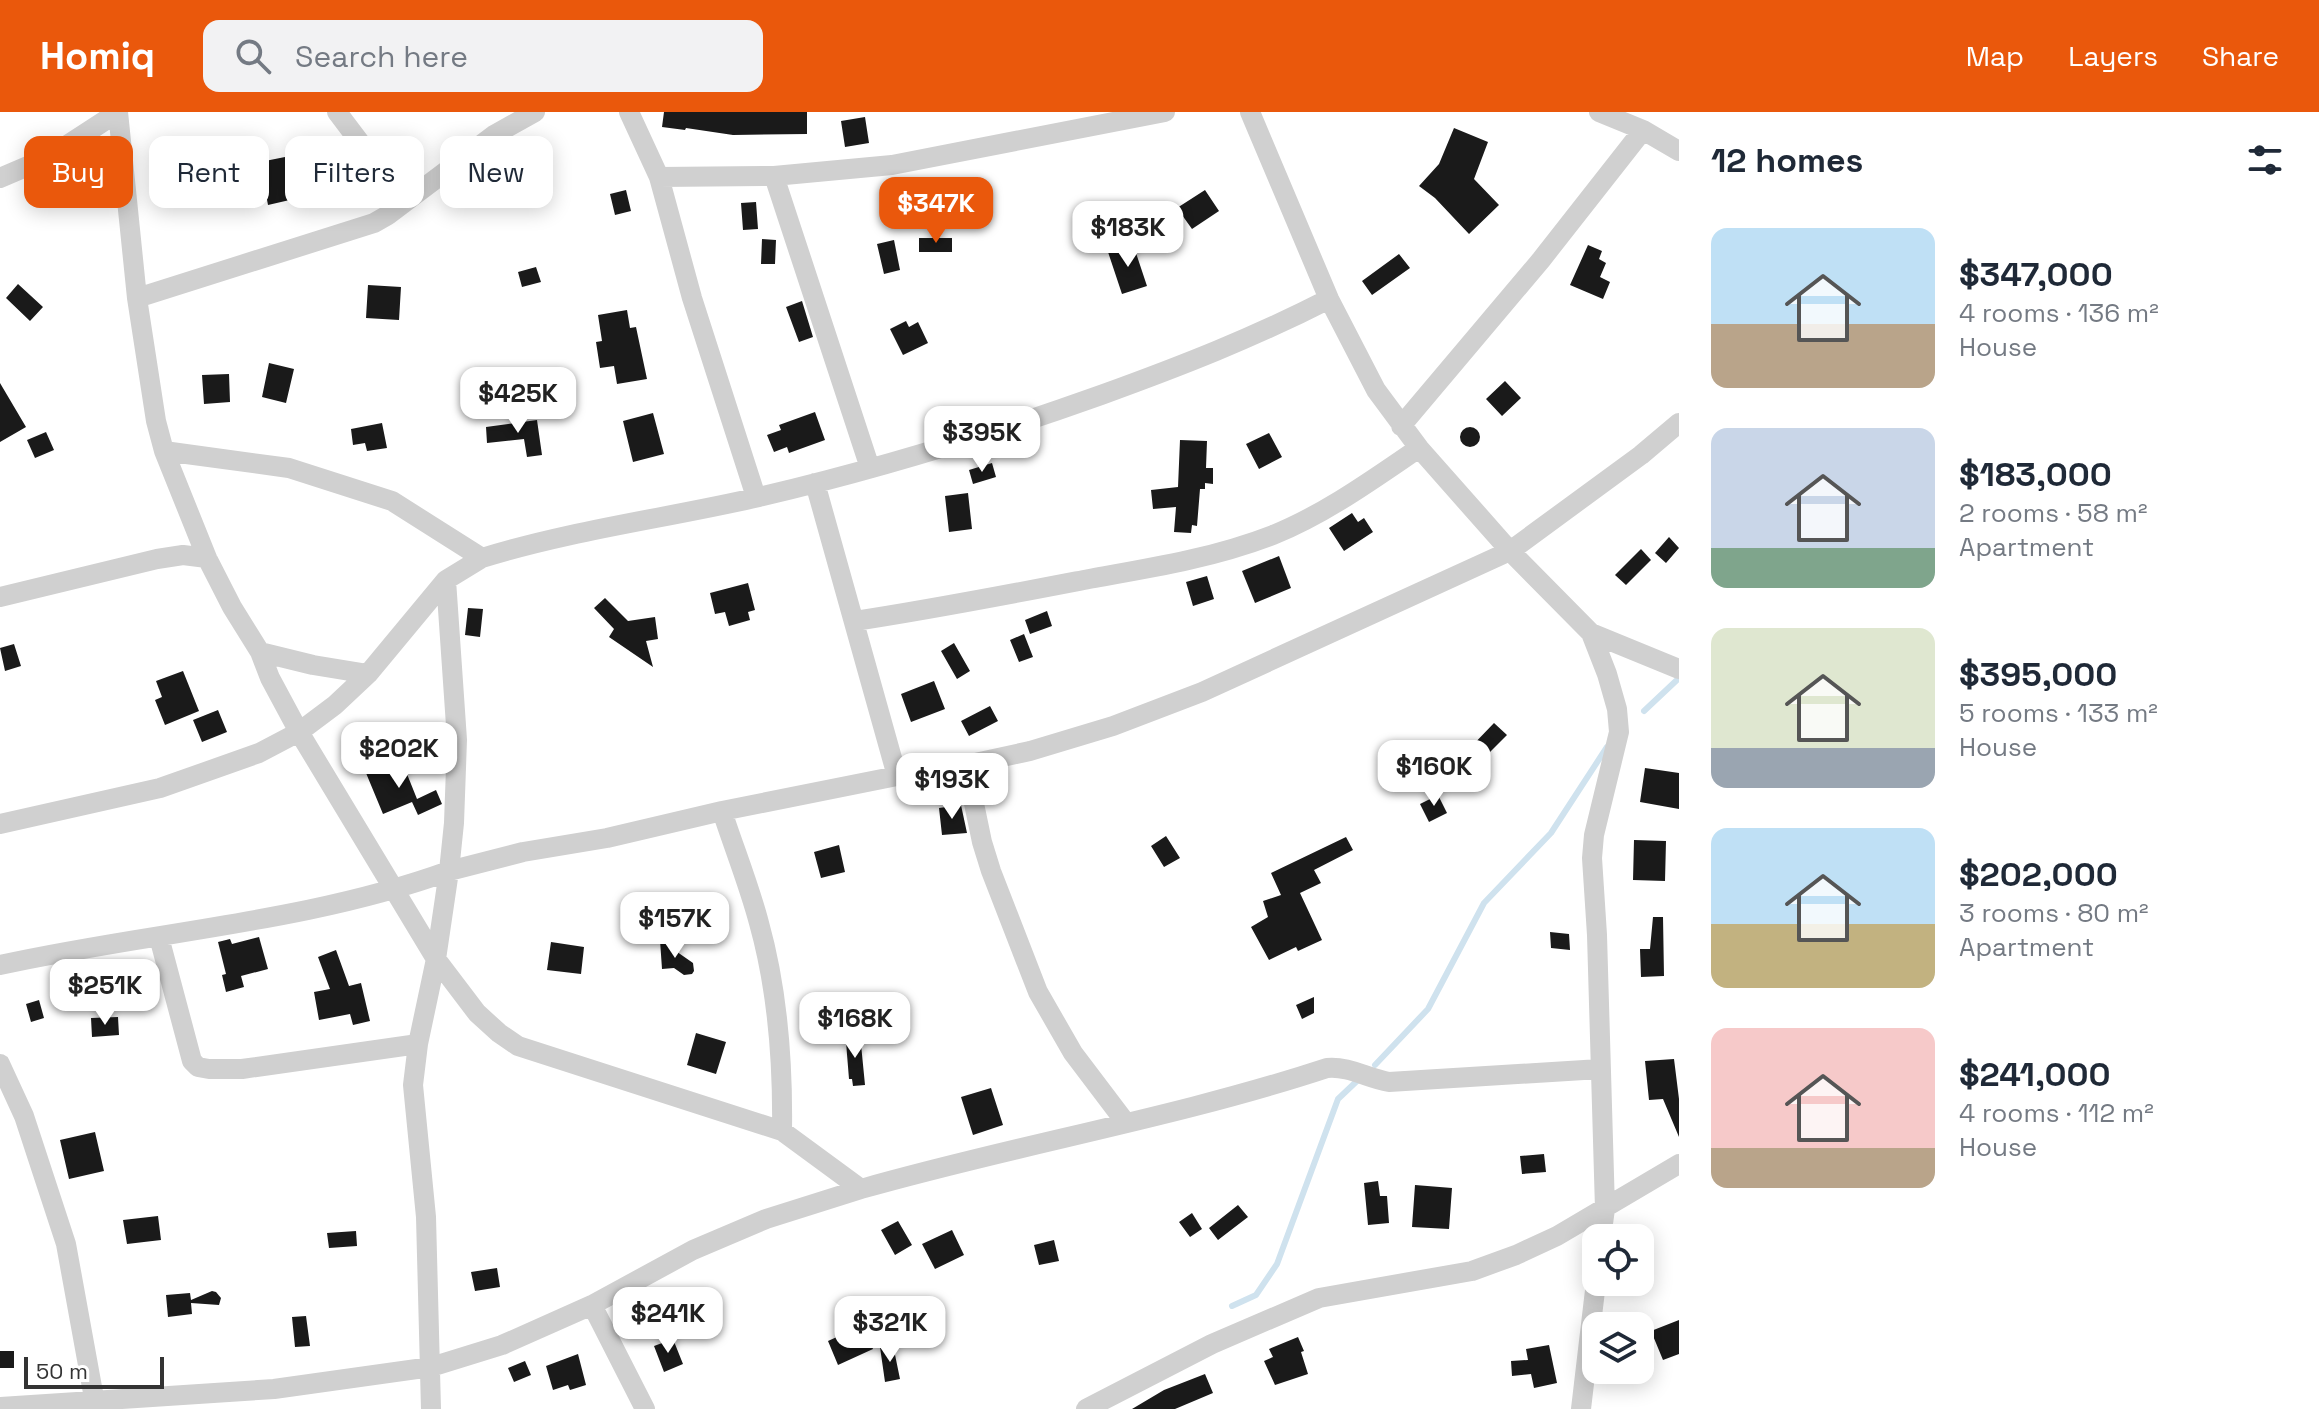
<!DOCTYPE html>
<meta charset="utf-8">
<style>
:root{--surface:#fff;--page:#f2f2f3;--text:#1f2937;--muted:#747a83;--accent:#ea580c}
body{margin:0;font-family:"Space Grotesk",sans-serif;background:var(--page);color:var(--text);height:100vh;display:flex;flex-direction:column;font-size:30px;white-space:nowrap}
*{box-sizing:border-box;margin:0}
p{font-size:26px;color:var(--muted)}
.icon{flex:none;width:44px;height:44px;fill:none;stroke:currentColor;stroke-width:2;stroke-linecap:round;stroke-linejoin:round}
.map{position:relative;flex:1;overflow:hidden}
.drawer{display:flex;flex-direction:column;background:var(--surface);width:640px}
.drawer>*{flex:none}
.top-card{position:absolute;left:24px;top:24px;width:760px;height:72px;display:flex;gap:16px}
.fabs{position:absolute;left:1582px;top:1112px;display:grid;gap:16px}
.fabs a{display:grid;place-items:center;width:72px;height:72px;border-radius:16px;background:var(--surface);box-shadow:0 4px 20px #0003;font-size:40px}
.scale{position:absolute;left:24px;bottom:20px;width:140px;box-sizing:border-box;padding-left:8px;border:4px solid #333;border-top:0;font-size:22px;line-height:28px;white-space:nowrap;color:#333;-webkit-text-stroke:6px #fff;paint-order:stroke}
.price{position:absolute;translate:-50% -68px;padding:0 18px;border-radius:16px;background:#fff;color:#222;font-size:26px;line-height:52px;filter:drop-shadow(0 2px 4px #0008)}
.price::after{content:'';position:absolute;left:50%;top:48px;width:24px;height:18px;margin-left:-12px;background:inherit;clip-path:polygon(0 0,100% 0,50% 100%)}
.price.active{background:var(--accent);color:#fff}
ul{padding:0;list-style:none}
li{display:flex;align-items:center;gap:24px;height:200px;padding:0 32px}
li span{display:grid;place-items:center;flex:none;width:224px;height:160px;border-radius:16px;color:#555}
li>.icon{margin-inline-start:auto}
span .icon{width:96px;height:96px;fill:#fffc;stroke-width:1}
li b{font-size:34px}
h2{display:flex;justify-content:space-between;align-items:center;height:96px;padding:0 32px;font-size:34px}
.chip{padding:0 28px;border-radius:16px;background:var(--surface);box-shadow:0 4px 20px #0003;font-size:28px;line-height:72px}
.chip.active{background:var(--accent);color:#fff}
header{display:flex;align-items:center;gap:48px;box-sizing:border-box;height:112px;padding:0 40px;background:var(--accent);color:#fff}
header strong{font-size:38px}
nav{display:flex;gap:44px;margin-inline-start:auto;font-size:28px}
.search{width:560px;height:72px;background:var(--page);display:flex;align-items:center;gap:20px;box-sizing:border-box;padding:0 28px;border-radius:16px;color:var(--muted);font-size:30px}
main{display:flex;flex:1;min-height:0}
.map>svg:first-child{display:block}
</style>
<header>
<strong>Homiq</strong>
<div class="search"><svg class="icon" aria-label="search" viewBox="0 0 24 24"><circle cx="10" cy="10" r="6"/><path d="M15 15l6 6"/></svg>Search here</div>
<nav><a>Map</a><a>Layers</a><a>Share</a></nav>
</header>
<main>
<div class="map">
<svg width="1679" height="1297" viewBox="0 0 1679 1297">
<rect width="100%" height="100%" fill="#fff"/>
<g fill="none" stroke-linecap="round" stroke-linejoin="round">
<path stroke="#cfe2ee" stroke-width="6" d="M1644,599l34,-32
M1375,953l53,-56 56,-106 67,-70 56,-86
M1232,1194l24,-11 21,-31 61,-165 20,-19"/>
</g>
<path fill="#1a1a1a" d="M664,0h143v22l-74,1 -47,-7 -1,2 -23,-3z
M865,5l4,26 -24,4 -4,-26z
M1454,16l34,14 -14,37 25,26 -30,29 -34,-36 -16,-12 20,-22z
M285,45l9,42 -26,6 -8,-43z
M626,78l5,21 -16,4 -5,-21z
M1205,78l14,21 -27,18 -15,-21z
M756,90l2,27 -15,1 -2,-27z
M919,126h33v14h-33z
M762,127l14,1 -1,24h-14z
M894,128l6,30 -16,4 -7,-30z
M1133,132l14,42 -25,8 -14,-42z
M1588,133l14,6 -3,8 7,4 -6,14 10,5 -7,17 -33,-14z
M1399,142l11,14 -38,27 -10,-14z
M536,155l5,15 -19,5 -4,-15z
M18,172l25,23 -13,14 -24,-23z
M368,173l33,2 -2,33 -33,-2z
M802,189l11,36 -14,5 -13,-35z
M627,198l3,18 6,-1 11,52 -30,5 -3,-18 -14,2 -4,-26 6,-1 -4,-26z
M906,209l3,6 9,-5 10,21 -25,12 -13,-26z
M269,251l25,6 -8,34 -24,-6z
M229,262l1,28 -26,2 -2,-29z
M1505,269l16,17 -19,18 -16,-17z
M0,271l26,44 -26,15z
M815,300l10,28 -36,13 -2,-6 -13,5 -7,-17 14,-5 -2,-5z
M653,301l11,41 -31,8 -10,-41z
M537,308l5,35 -15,2 -3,-18 -37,4 -1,-16z
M382,311l5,25 -20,3 -2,-8 -12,2 -2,-16z
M1460 325a10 10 0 1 1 20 0a10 10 0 1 1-20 0Z
M46,320l8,18 -19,8 -8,-18z
M1269,321l13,24 -23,12 -13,-25z
M1180,328l27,1 -1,27h7v16l-8,-1v6h-5l-3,37 -5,-1 -1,8 -17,-1 2,-25 -23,2 -2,-19 27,-3z
M992,351l4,14 -23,7 -4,-14z
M968,381l4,36 -23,3 -4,-36z
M1352,401l6,9 6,-4 9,14 -29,19 -15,-23z
M1669,425l10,11 -13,15 -11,-10z
M1641,437l10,11 -25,25 -11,-10z
M1279,444l12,32 -36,15 -13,-32z
M1207,464l7,23 -21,7 -7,-24z
M748,471l7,27 -7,2 2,8 -21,6 -4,-14 -10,2 -5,-21z
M605,486l23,23 27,-4 3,22 -12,2 7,26 -44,-30 5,-8 -20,-21z
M468,496l15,1 -3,28 -15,-2z
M1047,499l5,15 -22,8 -5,-14z
M1024,522l9,23 -14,5 -9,-22z
M954,531l16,28 -13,8 -16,-28z
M14,532l7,22 -16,5 -5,-23z
M183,559l16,40 -34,14 -10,-25 7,-3 -6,-16z
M934,569l11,28 -34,13 -10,-28z
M990,594l8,15 -29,15 -8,-15z
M218,598l9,22 -25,10 -9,-22z
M1494,611l13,12 -27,27 -12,-12z
M391,651l2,5 10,-4 14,35 19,-9 6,14 -24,11 -6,-13 -29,12 -17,-41z
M1645,656l34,5v36l-39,-7z
M1438,683l9,18 -18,9 -9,-18z
M961,693l6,28 -25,2 -3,-27z
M1166,724l14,22 -16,9 -13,-21z
M1346,725l7,13 -39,20 7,13 -21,10 22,47 -24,11 -2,-4 -27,13 -18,-33 17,-10 -5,-16 18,-6 -10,-22z
M1634,728l32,1 -1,40 -32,-1z
M839,733l6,27 -24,6 -7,-26z
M699,799l2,23 -35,3 -2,-24z
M1653,805h10l1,59 -23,1 -1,-28h10z
M1550,820l19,2 1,16 -19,-2z
M259,825l9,32 -27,7 3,11 -18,5 -4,-17 4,-1 -8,-32 12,-3 2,5z
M660,828l33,23 1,8 -2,3 -8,1 -10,-7 -12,1z
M551,830l33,5 -3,27 -34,-4z
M336,838l13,36 12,-3 9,38 -17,4 -3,-11 -31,6 -5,-28 16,-3 -12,-32z
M1314,885v16l-12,6 -6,-14z
M39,888l5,18 -13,4 -5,-18z
M836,897l4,17 -16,4 -3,-16z
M118,905l1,18 -27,2 -1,-19z
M696,921l30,9 -10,32 -29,-9z
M850,922h10l5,51 -12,1 -1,-7h-3l-3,-37 4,-1z
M1674,947l5,40v38l-16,-38 -14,1 -4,-39z
M991,976l12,37 -30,10 -12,-38z
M95,1020l9,39 -35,8 -9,-39z
M1544,1042l2,18 -24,2 -2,-18z
M1378,1069l2,15h7l2,27 -21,2 -4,-42z
M1415,1073l37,3 -3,41 -37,-2z
M1238,1093l10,12 -30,23 -9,-12z
M1192,1101l10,16 -12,8 -11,-15z
M158,1104l3,24 -34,4 -4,-24z
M898,1109l14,24 -17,10 -14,-25z
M952,1118l12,25 -29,14 -13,-25z
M356,1119l1,15 -28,2 -2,-15z
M1054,1128l5,21 -20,4 -5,-20z
M497,1156l3,19 -25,4 -4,-19z
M212,1179l4,1 5,6 -2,7 -28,-2 1,11 -24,3 -2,-22 24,-2 1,7z
M306,1204l4,30 -15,1 -3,-30z
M1679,1208v34l-16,6 -12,-29z
M863,1213l10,24 -35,16 -10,-24z
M1298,1225l6,14 -3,1 7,22 -33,11 -11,-24 9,-4 -4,-8z
M673,1227l10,25 -19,8 -10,-26z
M893,1233l7,34 -15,3 -5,-35z
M1549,1233l8,38 -23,5 -3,-14 -19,2 -1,-15 17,-1 -2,-11z
M0,1239h14v17h-14z
M578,1242l8,31 -16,5 -2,-5 -15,5 -7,-24z
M525,1249l6,14 -17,7 -6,-14z
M1205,1262l8,19 -38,16h-43l32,-19z"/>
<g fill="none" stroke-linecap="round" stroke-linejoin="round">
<path stroke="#d0d0d0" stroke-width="20" d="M337,0l68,90
M629,0l30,65
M1250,0l79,187 47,91 43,58 91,103 81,82 16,41 10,35 2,23 -25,103 -2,23 5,77 8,274 -4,29
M1599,0l44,18 36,21
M774,64l96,292
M0,66l49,-21 69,-45 19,186 19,123 8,30 43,107 25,49 28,45 10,26 29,54 137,227 41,54 22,20 19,13 264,85 79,58 -95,30 -73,31 -101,55 53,104
M137,186l237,-75 14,-8 106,-80 41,-23
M1401,314l140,-166 102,-130
M164,339l125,17 103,33 90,57
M815,371l82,293
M756,385l-64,-199 -33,-121 115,-1 118,-11 273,-53
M0,485l157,-38 26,-4 24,3
M855,509c79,-12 156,-27 234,-42 62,-11 125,-21 184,-44 52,-21 99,-55 146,-87
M1591,521l88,36
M260,540l53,13 55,9
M966,653l16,77 9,29 47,121 35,61 53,70
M722,699c12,37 27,74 37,112 19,68 24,138 23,208
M0,712l160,-36 99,-35 40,-21 36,-27 33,-31 78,-94 36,-22c90,-28 186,-40 277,-61 116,-27 230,-62 342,-102 80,-29 152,-57 228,-96
M159,825l33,124 6,6 11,2h33l176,-25
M0,853c148,-33 306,-42 449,-94l5,-48 3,-83 -11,-160
M0,952l24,52 42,128 30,165
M861,1077c154,-44 314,-71 466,-121 22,-2 40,10 62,14l211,-13
M0,1295l274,-18 157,-22 71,-22 90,-40
M431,1297l-5,-192 -13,-132 5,-41 18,-85 13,-88 74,-19 84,-14 115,-27 175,-35 69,-11 64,-14 83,-25 89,-34 308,-141 131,-96 38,-32
M1086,1297l126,-65 107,-46 153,-27 44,-16 41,-19 122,-72
M1581,1297l15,-127"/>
</g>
</svg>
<div class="fabs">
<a><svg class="icon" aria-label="locate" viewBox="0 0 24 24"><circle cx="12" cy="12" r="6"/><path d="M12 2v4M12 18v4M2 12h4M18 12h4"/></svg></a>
<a><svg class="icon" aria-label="layers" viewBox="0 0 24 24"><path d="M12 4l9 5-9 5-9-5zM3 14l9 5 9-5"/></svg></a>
</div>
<div class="scale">50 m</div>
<b class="price active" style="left:936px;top:133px">$347K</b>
<b class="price" style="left:1128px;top:157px">$183K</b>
<b class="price" style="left:518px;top:323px">$425K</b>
<b class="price" style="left:982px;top:362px">$395K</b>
<b class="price" style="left:399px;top:678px">$202K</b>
<b class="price" style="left:1434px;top:696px">$160K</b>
<b class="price" style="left:952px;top:709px">$193K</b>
<b class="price" style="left:675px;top:848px">$157K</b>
<b class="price" style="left:105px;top:915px">$251K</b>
<b class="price" style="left:855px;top:948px">$168K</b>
<b class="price" style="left:668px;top:1243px">$241K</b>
<b class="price" style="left:890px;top:1252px">$321K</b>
<div class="top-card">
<a class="chip active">Buy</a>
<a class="chip">Rent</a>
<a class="chip">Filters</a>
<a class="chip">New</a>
</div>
</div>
<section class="drawer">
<h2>12 homes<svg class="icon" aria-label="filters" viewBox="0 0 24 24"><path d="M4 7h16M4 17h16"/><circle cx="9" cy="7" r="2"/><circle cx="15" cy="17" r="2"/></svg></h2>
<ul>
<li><span style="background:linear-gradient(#bfe0f5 60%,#b9a48a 0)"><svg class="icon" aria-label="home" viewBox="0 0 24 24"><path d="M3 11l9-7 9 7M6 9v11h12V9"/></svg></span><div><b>$347,000</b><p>4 rooms · 136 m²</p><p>House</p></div></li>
<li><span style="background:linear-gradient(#c9d6e8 75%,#7fa58c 0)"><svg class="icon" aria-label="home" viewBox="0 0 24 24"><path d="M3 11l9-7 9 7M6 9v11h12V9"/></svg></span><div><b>$183,000</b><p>2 rooms · 58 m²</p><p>Apartment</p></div></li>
<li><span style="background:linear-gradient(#dfe7d0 75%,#9aa5b1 0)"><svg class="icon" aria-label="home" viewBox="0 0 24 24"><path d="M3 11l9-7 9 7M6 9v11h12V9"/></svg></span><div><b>$395,000</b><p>5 rooms · 133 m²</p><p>House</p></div></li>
<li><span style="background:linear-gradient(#bfe0f5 60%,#c2b280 0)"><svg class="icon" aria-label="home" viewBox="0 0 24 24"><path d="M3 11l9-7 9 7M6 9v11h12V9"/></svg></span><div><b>$202,000</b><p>3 rooms · 80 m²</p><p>Apartment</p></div></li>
<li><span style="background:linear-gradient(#f6c9c9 75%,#b9a48a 0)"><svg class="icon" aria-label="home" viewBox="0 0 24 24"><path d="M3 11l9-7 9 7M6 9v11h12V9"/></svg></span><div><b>$241,000</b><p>4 rooms · 112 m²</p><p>House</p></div></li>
</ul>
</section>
</main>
